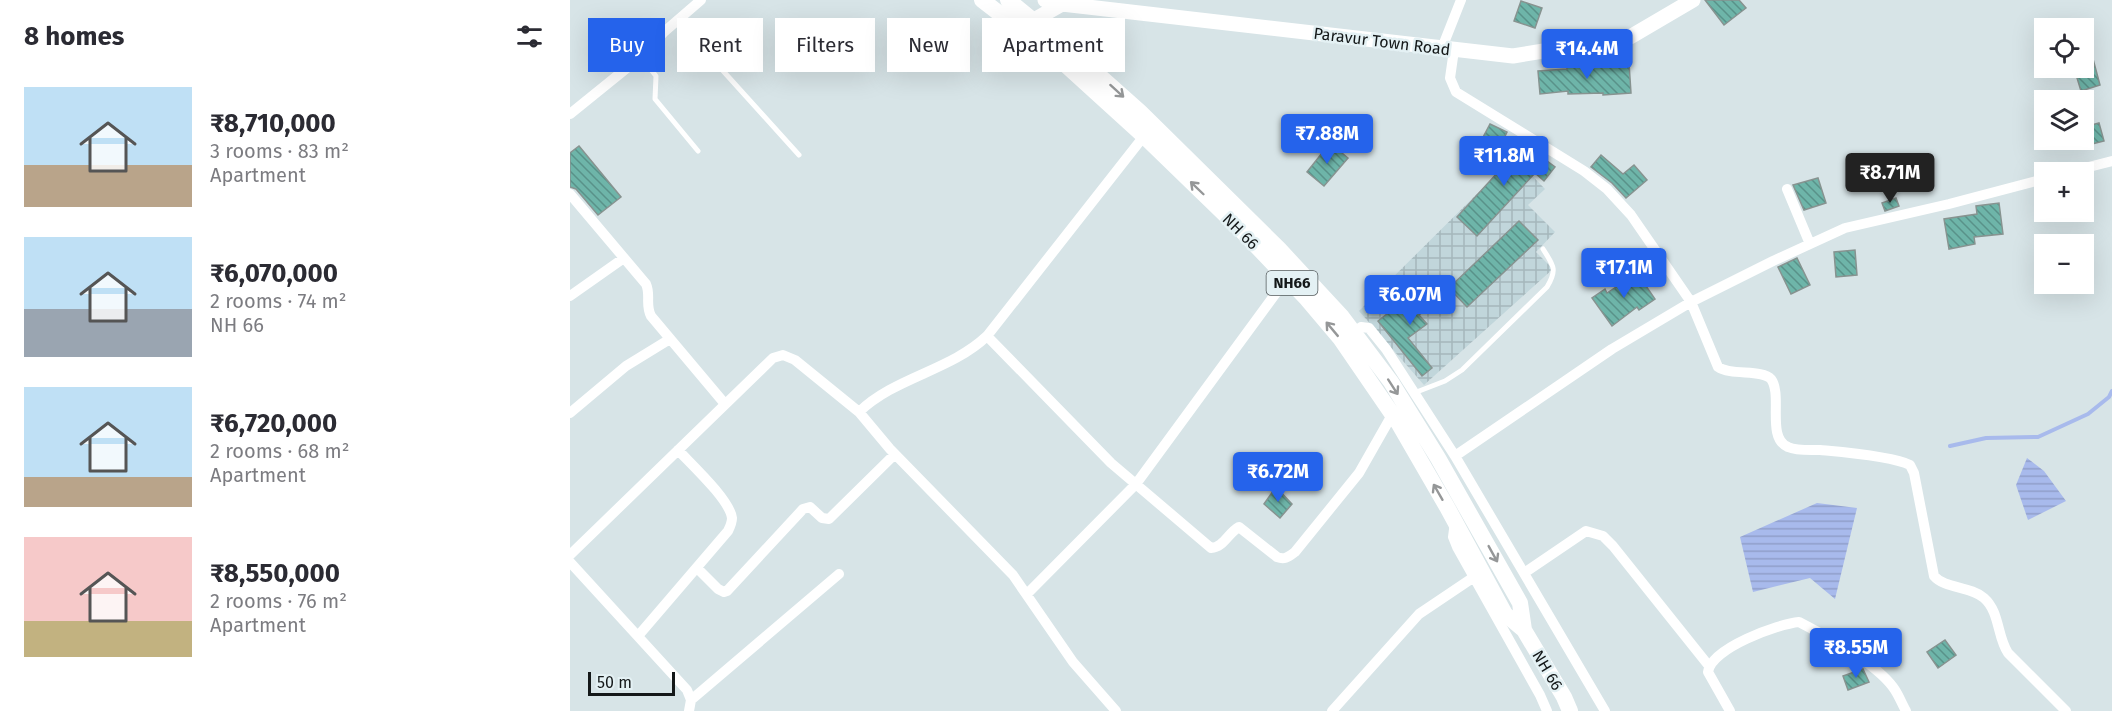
<!DOCTYPE html>
<meta charset="utf-8">
<style>
:root{--surface:#fff;--page:#f7f7f7;--text:#2b2b33;--muted:#7c7c81;--accent:#2563eb}
body{margin:0;font-family:"Fira Sans",sans-serif;background:var(--page);color:var(--text);height:100vh;display:flex;flex-direction:column;font-size:22px;white-space:nowrap}
*{box-sizing:border-box;margin:0}
p{font-size:20px;color:var(--muted)}
.icon{flex:none;width:33px;height:33px;fill:none;stroke:currentColor;stroke-width:2;stroke-linecap:round;stroke-linejoin:round}
.map{position:relative;flex:1;overflow:hidden}
.side{display:flex;flex-direction:column;background:var(--surface);width:570px}
.side>*{flex:none}
.hud{position:absolute;left:18px;top:18px;width:570px;height:54px;display:flex;gap:12px}
.tools{position:absolute;left:1464px;top:18px;display:grid;gap:12px}
.tools a{display:grid;place-items:center;width:60px;height:60px;border-radius:0px;background:var(--surface);box-shadow:0 6px 24px #0002;font-size:30px}
.scale{position:absolute;left:18px;bottom:15px;width:87px;box-sizing:border-box;padding-left:6px;border:3px solid #141819;border-top:0;font-size:16px;line-height:21px;white-space:nowrap;color:#141819;-webkit-text-stroke:4px #e4f1f4;paint-order:stroke}
.price{position:absolute;translate:-50% -51px;padding:0 14px;border-radius:6px;background:var(--accent);color:#fff;font-size:20px;line-height:39px;filter:drop-shadow(0 2px 3px #0008)}
.price::after{content:'';position:absolute;left:50%;top:36px;width:18px;height:14px;margin-left:-9px;background:inherit;clip-path:polygon(0 0,100% 0,50% 100%)}
.price.on{background:#222;color:#fff}
ul{padding:0;list-style:none}
li{display:flex;align-items:center;gap:18px;height:150px;padding:0 24px}
li span{display:grid;place-items:center;flex:none;width:168px;height:120px;border-radius:0px;color:#555}
li>.icon{margin-inline-start:auto}
span .icon{width:72px;height:72px;fill:#fffc;stroke-width:1}
li b{font-size:26px}
h2{display:flex;justify-content:space-between;align-items:center;height:72px;padding:0 24px;font-size:26px}
.pill{padding:0 21px;border-radius:0px;background:var(--surface);box-shadow:0 6px 24px #0002;font-size:21px;line-height:54px}
.pill.on{background:var(--accent);color:#fff}
main{display:flex;flex:1;min-height:0}
.map>svg:first-child{display:block}
</style>
<main>
<section class="side">
<h2>8 homes<svg class="icon" aria-label="filters" viewBox="0 0 24 24"><path d="M4 7h16M4 17h16"/><circle cx="9" cy="7" r="2"/><circle cx="15" cy="17" r="2"/></svg></h2>
<ul>
<li><span style="background:linear-gradient(#bfe0f5 65%,#b9a48a 0)"><svg class="icon" aria-label="home" viewBox="0 0 24 24"><path d="M3 11l9-7 9 7M6 9v11h12V9"/></svg></span><div><b>₹8,710,000</b><p>3 rooms · 83 m²</p><p>Apartment</p></div></li>
<li><span style="background:linear-gradient(#bfe0f5 60%,#9aa5b1 0)"><svg class="icon" aria-label="home" viewBox="0 0 24 24"><path d="M3 11l9-7 9 7M6 9v11h12V9"/></svg></span><div><b>₹6,070,000</b><p>2 rooms · 74 m²</p><p>NH 66</p></div></li>
<li><span style="background:linear-gradient(#bfe0f5 75%,#b9a48a 0)"><svg class="icon" aria-label="home" viewBox="0 0 24 24"><path d="M3 11l9-7 9 7M6 9v11h12V9"/></svg></span><div><b>₹6,720,000</b><p>2 rooms · 68 m²</p><p>Apartment</p></div></li>
<li><span style="background:linear-gradient(#f6c9c9 70%,#c2b280 0)"><svg class="icon" aria-label="home" viewBox="0 0 24 24"><path d="M3 11l9-7 9 7M6 9v11h12V9"/></svg></span><div><b>₹8,550,000</b><p>2 rooms · 76 m²</p><p>Apartment</p></div></li>
</ul>
</section>
<div class="map">
<svg width="1542" height="711" viewBox="0 0 1542 711">
<defs>
<pattern id="industrial-grid" width="8" height="8" patternUnits="userSpaceOnUse" patternTransform="scale(1.5)"><rect width="8" height="8" fill="#c1d6db"/><path d="M0 4h8M4 0v8" fill="none" stroke="#a5b7bb"/></pattern>
<pattern id="water-rules" width="6" height="5" patternUnits="userSpaceOnUse" patternTransform="scale(1.5)"><rect width="6" height="5" fill="#a8baec"/><path d="M0 2.5h6" fill="none" stroke="#909fca"/></pattern>
<pattern id="building-back-hatch" width="6" height="6" patternUnits="userSpaceOnUse" patternTransform="scale(1.5)"><rect width="6" height="6" fill="#6eb5a9"/><path d="M-1 5l2 2M0 0l6 6M5-1l2 2" fill="none" stroke="#599289"/></pattern>
</defs>
<rect width="100%" height="100%" fill="#d7e4e7"/>
<path fill="url(#industrial-grid)" d="M944,157l31,32 -17,16 27,27 -19,20 17,17 -129,116 -65,-74z"/>
<path fill="url(#water-rules)" d="M1457,458l17,13 22,30 -38,19 -12,-35z
M1247,503l40,5 -22,91 -25,-21 -57,14 -13,-55z"/>
<g fill="none" stroke-linecap="round" stroke-linejoin="round">
<path stroke="#a8baec" stroke-width="4" d="M1380,446l36,-8 52,-1 50,-23 21,-17 3,-6"/>
</g>
<path fill="url(#building-back-hatch)" stroke="#879390" stroke-width="1.5" d="M1135,0h34l7,8 -22,17z
M951,1l21,7 -7,20 -21,-7z
M1523,59l7,26 -19,6 -7,-23h10v-6z
M1059,63l2,30 -28,2v-2l-35,1v-3l-28,3 -2,-23 29,-2v-2z
M1529,123l5,18 -20,5v-19z
M920,124l17,8 -10,21 -18,-8z
M950,141l35,26 -11,14 -9,-8 -58,63 -20,-19 53,-58 -4,-1z
M760,143l18,15 -24,28 -17,-14z
M9,146l42,51 -23,18 -22,-26 -6,-2v-34z
M1031,155l22,19 11,-9 13,15 -21,18 -14,-15 -21,-16z
M1248,178l8,25 -22,7 -11,-25z
M1326,198l3,8 -14,5 -3,-8z
M1429,203l4,31 -29,3 1,7 -26,5 -5,-30 33,-5 -1,-8z
M949,221l19,19 -71,67 -18,-19z
M1285,250l2,25 -21,2 -2,-25z
M1227,258l13,27 -19,9 -13,-27z
M1067,273l18,26 -16,11 -2,-3 -25,19 -20,-28 13,-9 2,4z
M862,286l9,12 -22,17 8,9 -19,14 24,30 -10,8 -44,-55 29,-23 3,5z
M706,487l16,17 -12,14 -16,-14z
M1375,640l11,15 -18,13 -11,-16z
M1293,669l6,13 -21,8 -5,-14z"/>
<g fill="none" stroke-linecap="round" stroke-linejoin="round">
<path stroke="#fff" stroke-width="5" d="M108,21l121,134
M71,57l15,19 -1,23 43,52
M844,393l31,-12 17,-11 85,-83c11,-18 6,-22 -4,-38"/>
<path stroke="#fff" stroke-width="10" d="M872,48l19,-48
M884,50l-4,28 6,14 128,79 23,18 24,26 60,87 27,65c13,9 44,2 53,12 12,16 -5,59 17,68 9,4 22,3 32,3 21,2 72,6 90,15l4,8 20,103c11,13 36,10 50,22 16,14 13,39 24,55l58,58
M0,114l68,-55 26,-27 37,-32
M1499,172l43,-11
M1217,189l23,55
M0,194l76,90c5,11 -1,21 5,32l74,88
M0,296l54,-38
M784,332l7,-5 8,1 17,21 69,107 150,255
M417,336l124,127 100,85c13,-1 17,-15 28,-21l38,30c8,3 11,0 18,-5l64,-79 33,-58
M289,412c36,-35 91,-41 128,-76l157,-200
M0,413l56,-47 44,-27
M885,456l157,-107 79,-47 82,-41 72,-33 104,-24 95,-25
M885,522l-2,15 4,10 83,148 7,16
M0,555l203,-197 10,-3 12,5 64,52 31,37 123,126 60,87 43,49
M0,562l117,128 4,10 -2,11
M127,568l21,21 6,3 3,-1 76,-82 7,-2 12,11 7,1 66,-65
M954,573l62,-42 17,5 10,10 96,120
M457,594l109,-110 151,-206
M68,636l90,-105c2,-4 4,-8 4,-13 -2,-18 -41,-54 -54,-68
M121,700l148,-126
M762,711l87,-97 55,-37
M1160,711l-22,-39c3,-24 70,-48 91,-50 27,14 80,43 96,68 4,6 7,14 11,21"/>
<path stroke="#fff" stroke-width="15" d="M475,0l17,4 451,52 117,-19 63,-37
M464,20l28,-16"/>
<path stroke="#fff" stroke-width="16" d="M412,0l85,66 77,70 98,95 65,68 33,39 59,86 48,83 58,107 19,16 40,67 6,14
M438,0l77,63 55,49 139,137 63,68 49,65 47,76 82,145 4,27"/>
</g>
<defs><path id="oneway-shaft" d="M-6 0H5M1.5-3L5.5 0L1.5 3" fill="none" stroke-width="1.6" stroke-linecap="round" stroke-linejoin="round" transform="scale(1.5)"/></defs>
<g stroke="#959798">
<use href="#oneway-shaft" transform="translate(547 91) rotate(42)"/>
<use href="#oneway-shaft" transform="translate(627 188) rotate(-136)"/>
<use href="#oneway-shaft" transform="translate(762 329) rotate(-130)"/>
<use href="#oneway-shaft" transform="translate(823 387) rotate(57)"/>
<use href="#oneway-shaft" transform="translate(868 492) rotate(-120)"/>
<use href="#oneway-shaft" transform="translate(923 554) rotate(61)"/>
</g>
<g text-anchor="middle" stroke-width="5" stroke-linejoin="round" paint-order="stroke">
<rect fill="#e4f1f4" stroke="#52595b" stroke-width="1.5" x="696.5" y="271" width="51" height="24" rx="4.5"/>
<g font-size="15" font-weight="bold" fill="#141819">
<text x="722" y="288">NH66</text>
</g>
<g font-size="16" fill="#141819" stroke="#e4f1f4">
<text transform="translate(812 41) rotate(7)" y="6">Paravur Town Road</text>
<text transform="translate(671 231) rotate(45)" y="6">NH 66</text>
<text transform="translate(978 670) rotate(59)" y="6">NH 66</text>
</g>
</g>
</svg>
<div class="tools">
<a><svg class="icon" aria-label="locate" viewBox="0 0 24 24"><circle cx="12" cy="12" r="6"/><path d="M12 2v4M12 18v4M2 12h4M18 12h4"/></svg></a>
<a><svg class="icon" aria-label="layers" viewBox="0 0 24 24"><path d="M12 4l9 5-9 5-9-5zM3 14l9 5 9-5"/></svg></a>
<a>+</a>
<a>−</a>
</div>
<div class="scale">50 m</div>
<b class="price" style="left:1017px;top:80px">₹14.4M</b>
<b class="price" style="left:757px;top:165px">₹7.88M</b>
<b class="price" style="left:934px;top:187px">₹11.8M</b>
<b class="price on" style="left:1320px;top:204px">₹8.71M</b>
<b class="price" style="left:1054px;top:299px">₹17.1M</b>
<b class="price" style="left:840px;top:326px">₹6.07M</b>
<b class="price" style="left:708px;top:503px">₹6.72M</b>
<b class="price" style="left:1286px;top:679px">₹8.55M</b>
<div class="hud">
<a class="pill on">Buy</a>
<a class="pill">Rent</a>
<a class="pill">Filters</a>
<a class="pill">New</a>
<a class="pill">Apartment</a>
</div>
</div>
</main>
